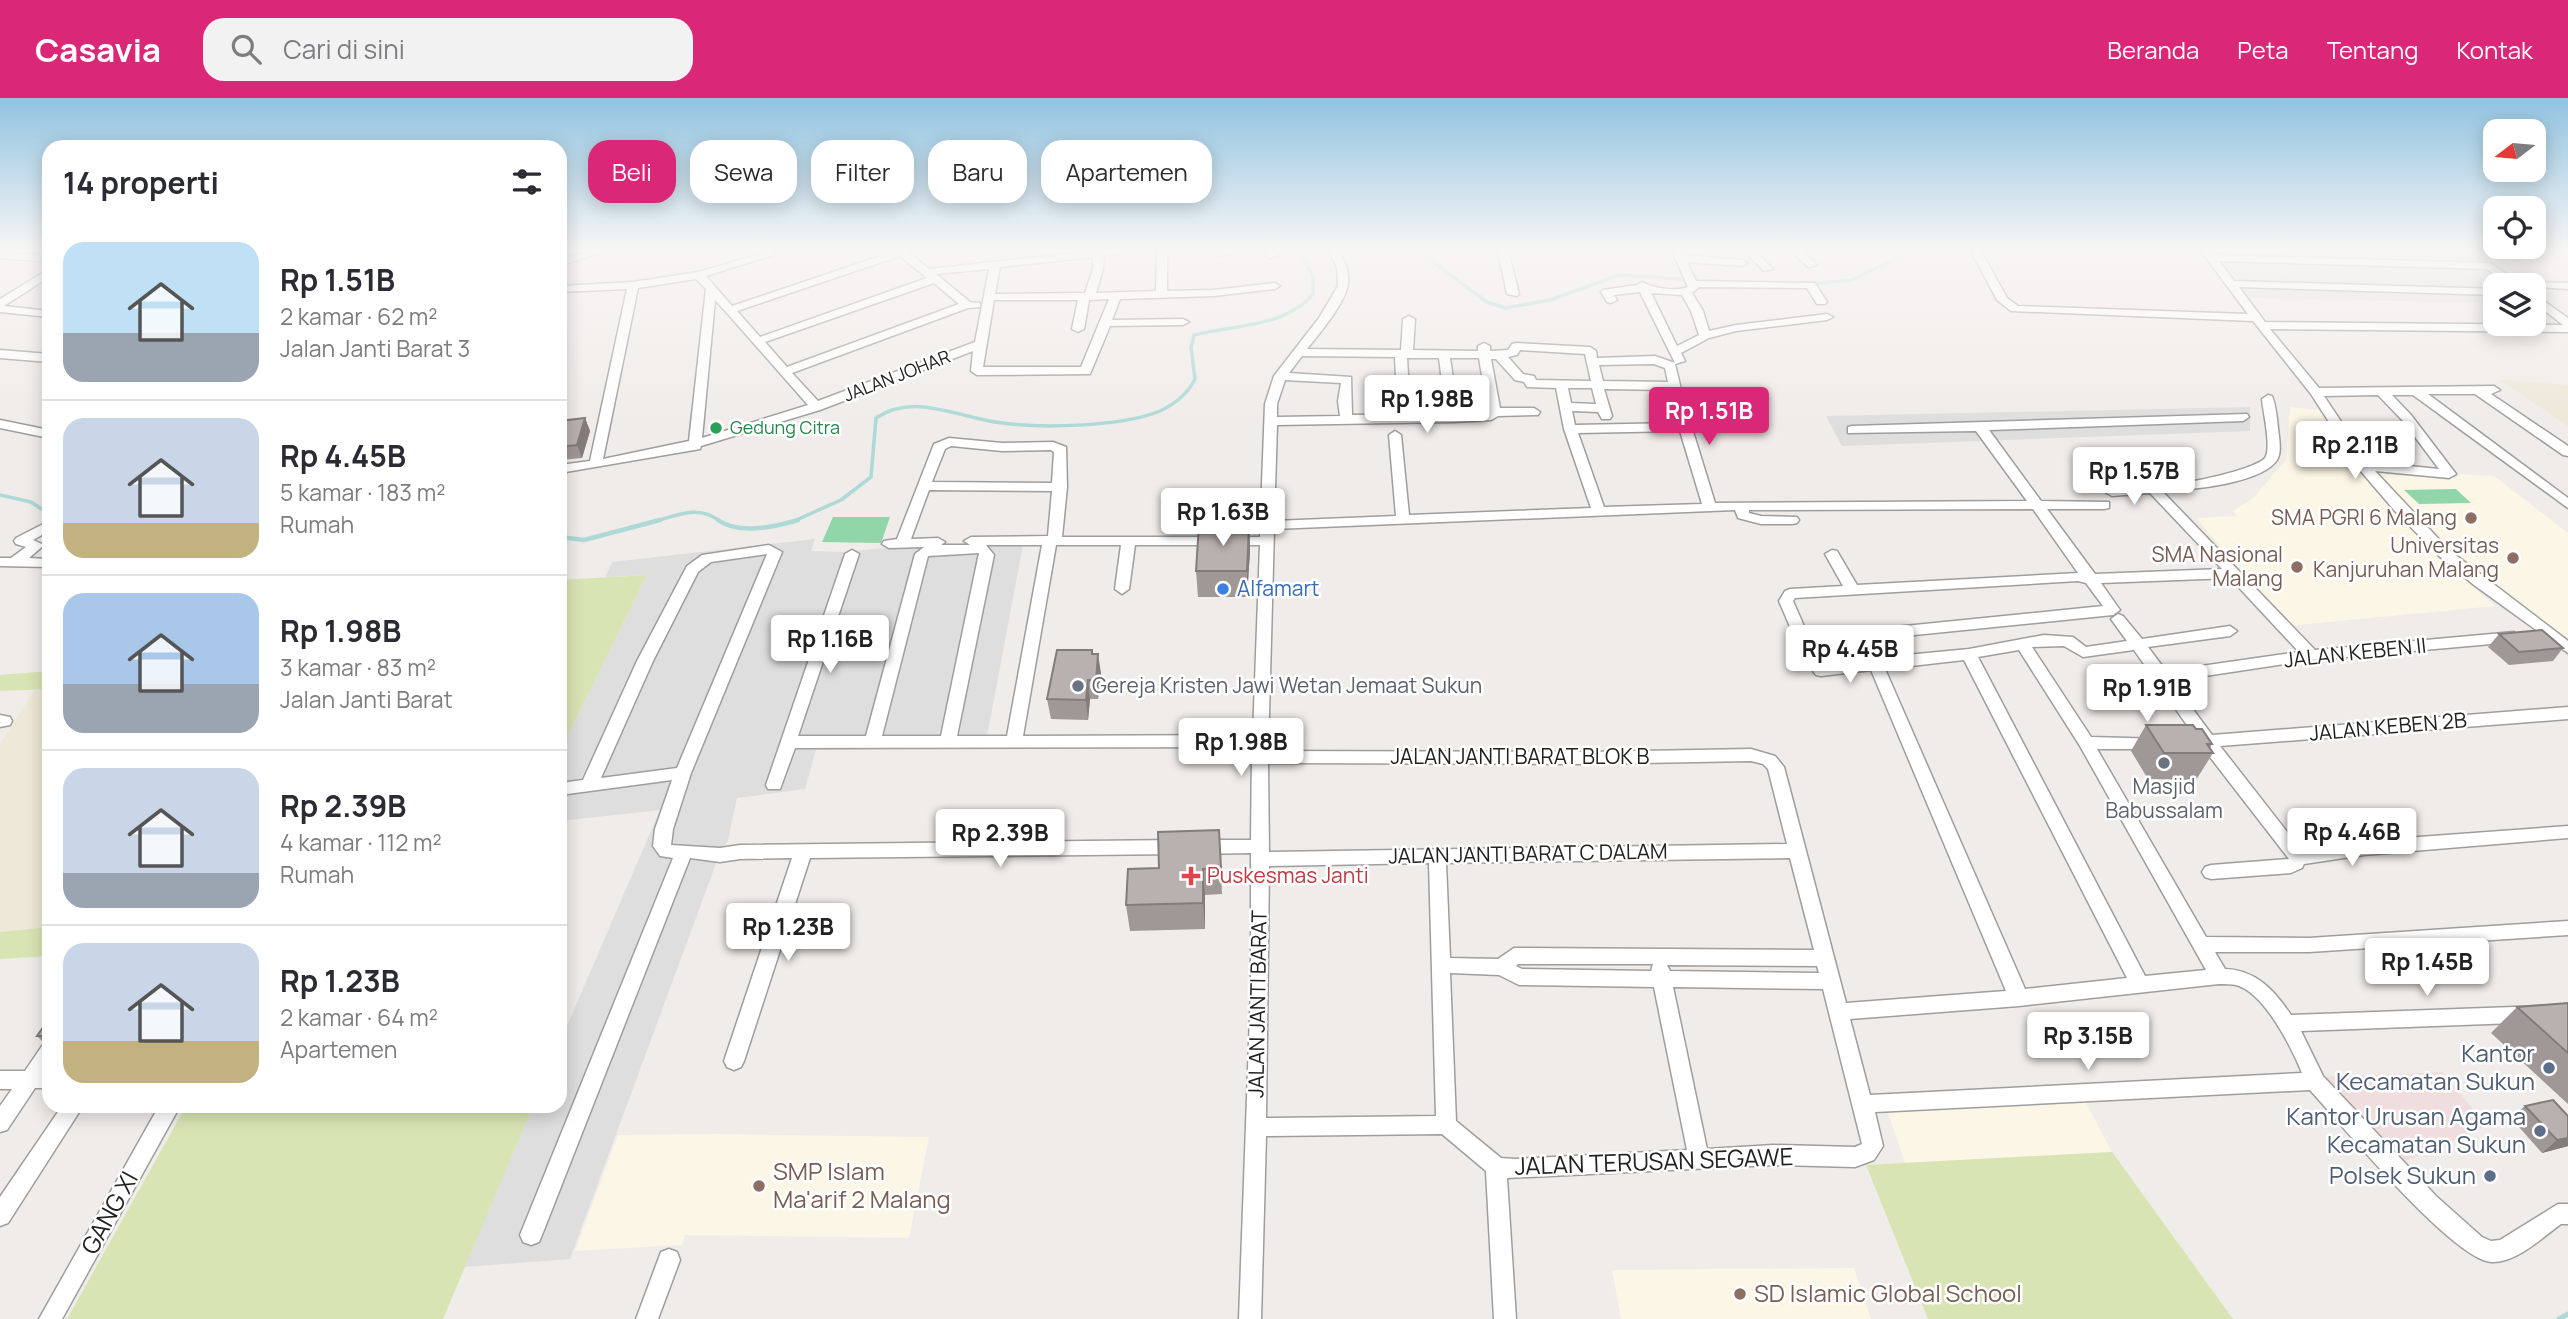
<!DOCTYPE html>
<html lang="id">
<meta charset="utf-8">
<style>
:root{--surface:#fff;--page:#f2f2f3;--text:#2b2b33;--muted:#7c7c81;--line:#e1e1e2;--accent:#db2777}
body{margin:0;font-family:Manrope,sans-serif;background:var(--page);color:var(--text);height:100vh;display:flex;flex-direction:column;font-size:26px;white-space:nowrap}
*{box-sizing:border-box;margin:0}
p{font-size:23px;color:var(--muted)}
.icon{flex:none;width:38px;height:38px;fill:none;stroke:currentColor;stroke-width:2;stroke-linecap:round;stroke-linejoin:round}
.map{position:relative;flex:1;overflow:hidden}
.details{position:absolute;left:42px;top:42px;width:525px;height:973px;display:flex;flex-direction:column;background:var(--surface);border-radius:21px;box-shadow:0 4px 18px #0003}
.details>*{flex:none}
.top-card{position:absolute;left:588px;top:42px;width:665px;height:63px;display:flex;gap:14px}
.needle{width:46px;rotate:254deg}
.tools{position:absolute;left:2483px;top:21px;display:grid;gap:14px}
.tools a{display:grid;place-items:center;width:63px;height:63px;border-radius:14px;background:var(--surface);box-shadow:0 4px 18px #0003;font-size:35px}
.price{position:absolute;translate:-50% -60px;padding:0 16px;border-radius:7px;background:#fff;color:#222;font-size:23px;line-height:46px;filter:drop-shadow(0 2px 4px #0008)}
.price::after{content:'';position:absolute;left:50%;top:42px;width:21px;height:16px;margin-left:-10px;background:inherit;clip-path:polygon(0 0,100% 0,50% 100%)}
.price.current{background:var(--accent);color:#fff}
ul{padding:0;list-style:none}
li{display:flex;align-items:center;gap:21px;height:175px;padding:0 21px}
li+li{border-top:2px solid var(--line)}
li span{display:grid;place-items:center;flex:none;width:196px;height:140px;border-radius:21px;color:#555}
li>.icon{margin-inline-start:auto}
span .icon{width:84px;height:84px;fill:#fffc;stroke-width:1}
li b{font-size:30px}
h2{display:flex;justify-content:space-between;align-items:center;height:84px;padding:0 21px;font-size:30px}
.tag{padding:0 24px;border-radius:21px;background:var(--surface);box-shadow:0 4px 18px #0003;font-size:24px;line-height:63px}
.tag.current{background:var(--accent);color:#fff}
header{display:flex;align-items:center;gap:42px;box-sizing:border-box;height:98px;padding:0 35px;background:var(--accent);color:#fff}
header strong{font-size:33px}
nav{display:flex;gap:38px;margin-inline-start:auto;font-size:24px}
.search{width:490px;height:63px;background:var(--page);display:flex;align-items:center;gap:18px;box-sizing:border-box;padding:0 24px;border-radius:21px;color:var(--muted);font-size:26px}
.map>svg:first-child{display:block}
</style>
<header>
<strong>Casavia</strong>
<div class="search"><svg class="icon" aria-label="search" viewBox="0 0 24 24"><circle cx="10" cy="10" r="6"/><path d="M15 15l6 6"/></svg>Cari di sini</div>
<nav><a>Beranda</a><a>Peta</a><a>Tentang</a><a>Kontak</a></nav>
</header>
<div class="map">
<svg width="2568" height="1221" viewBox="0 0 2568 1221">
<rect width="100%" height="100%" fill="#f0ece9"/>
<path fill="#dfdede" d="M2212,153h162l107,4 35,30h-20l-1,18 -245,-5z
M2250,309v24l-408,15 -16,-30z
M815,441l-4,12 30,1 65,-6 117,-1 -36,191h-21l-2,12 -148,2 -11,39 -68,9 -9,42 -11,21 -147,398 -106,8 69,-161h27v-64l100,-232 -100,11v-70l87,-176 -42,2 7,-15z"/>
<path fill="#fcf6e6" d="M2290,309l31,3 26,42 70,84 78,70 -208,20 -91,-108 41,-2 -4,-5 20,-13 33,-38z
M2374,374l81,6 6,-4 33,2 74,57v110l-84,-61 -64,-59z
M2083,999l29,55 -207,11 -18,-53z
M715,1036l214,3 -20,101 -224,-3 -3,10 -107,6 43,-116z
M1854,1170l17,51h-250l-9,-49z"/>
<path fill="#f0dede" d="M2442,974l45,54 -86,37 -76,-86z"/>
<path fill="#ede8d7" d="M2500,282l68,5v41z
M49,591v238l-49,5v-188l35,-54z"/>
<path fill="#d9e4b5" d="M647,477l-87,176v-171z
M49,573v18l-49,2v-16z
M49,829v29l-49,3v-27z
M186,1008h347l-90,213h-376z
M2112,1054l121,167h-305l-62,-154z"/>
<path fill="#90d6a8" d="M2456,391l15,14 -52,1 -15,-14z
M833,419h57l-9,26 -59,-1z"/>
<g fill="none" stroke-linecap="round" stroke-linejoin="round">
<path stroke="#aed9d7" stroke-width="3.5" d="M1418,153l69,51 18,6 45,-8 69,-25 93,6
M1811,186l41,-4 60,-29
M0,397l31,7 18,12
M653,424c25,-7 46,-18 68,0
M792,424l49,-22 30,-23 5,-59c37,-25 80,-2 119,4 42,7 126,5 165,-11 15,-7 28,-18 35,-32l-4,-32 3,-12c40,-10 92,-8 119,-41v-18l-15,-25"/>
<path stroke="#aed9d7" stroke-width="4.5" d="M718,422c21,15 57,7 80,0
M560,439l24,3 76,-20"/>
<path stroke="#aed9d7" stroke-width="5" d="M2559,1221l9,-5"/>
<defs>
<path id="minor" d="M589,153h15l-44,15v-6z
M771,153h15l-80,25 26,30 163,-55h11l23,18 164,-18h30l-1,2 -18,3 -1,13 -7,24 60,-2 1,-40h10v40l47,-1 61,-7 5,3 -5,3 -61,7 -94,3 -8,21 71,-1 6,3 -6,3 -73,1 -20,48 -113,1 -6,-4 2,-20 -153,59 -119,36 -1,3 -140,24v-8l30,-4 37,-172 -67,3v-6l73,-4 65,-10zM900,158l27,22 -167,59 -23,-26zM1093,159v12l-8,24 -90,1 5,-27zM989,171l-14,73 -157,59 -26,-28 176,-65 12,-1v-4l-10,-1 -34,-28zM696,181l10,10 -17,152 -86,18 35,-171zM934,185l25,21 -172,63 -22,-25zM1109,201l-28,68h-98l11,-67h84l-6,29 6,3 6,-3 5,-29zM715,202l11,12 82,93 -106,33z
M1218,153h10l1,3 -9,2z
M1264,153h10l4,5 -9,2z
M1329,153h10c6,11 10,19 9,32 -1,18 -29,51 -41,66l94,1 2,-31 6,-3 6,3 -2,31 65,1v-5l6,-3 6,3v5l18,-1 4,-6 4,-1 74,4 6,4 1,7 58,-2 20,7 -35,-71 -26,3 3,5 -6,3 -4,-1 -6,-10 2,-2 34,-5 5,-3c11,6 33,10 46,5l-16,-36h10l2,4 58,5 5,3 -5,3 -55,-4 9,19 119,2 12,19 -2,2h-8l-10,-16 -108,-1 -7,6 11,18 6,20 27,-6 91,-11 6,3 -6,3 -91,11 -27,7 -28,15 4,8 -10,3 9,38 31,101 312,-2 -51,-70 -128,2v-6l4,-1 395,-12 2,3 -6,4 -254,9 52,71 68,1v6l-5,1h-57l48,65 127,-5 -72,-76 -38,3 -7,-4 7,-4 31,-3 -3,-3 7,-4c3,1 6,4 9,6 12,5 100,-14 109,-26 7,-10 -2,-46 -3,-59l6,-4 4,1c4,10 5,22 6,32 1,10 4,24 -1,32 -16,24 -86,29 -114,32l152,158 199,-18 7,5 -7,5 -203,18 -139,21 40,54 356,-28v12l-348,27 82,105 62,-10 204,-15v12l-204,17 -60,9 -2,4 -11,5 -80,6 -6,-2 -3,-5 3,-5 6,-2 78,-6 -86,-111 -8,-2 -2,-4 3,-4 -62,-88 -51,7 -19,-11 -32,1 59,90 72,2 2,4 -8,6h-60l109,188 103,1 259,-17v14l-259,17h-94l10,17c31,1 49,21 66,46l277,-10v16l-267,10 22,45 113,120 46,41 9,4 9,-1 58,-36h10v20h-7c-18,13 -45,39 -69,38 -38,-1 -152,-139 -182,-172l-435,22 8,34 -9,14 -19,7 -82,-2 -266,13 9,141h-22l-8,-148 -44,-37 -176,2 -5,183h-22l12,-332v-134l-50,1 -6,-2 -3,-5 3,-5 6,-2h50l1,-93 -457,1 -15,41h-12l-2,-4 79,-231 7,-4 7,4 -61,182h68l49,-182 9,-7 -35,1 -7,-4 2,-3 13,-2 37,-95 15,-6 53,5 51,-1 13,5 1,40 -5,50h198l5,-133 9,-28 45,-58 19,-32 -1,-19zM1651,195l31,2 9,16 8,24 -22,11zM1520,252l65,4 6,27 -55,-1 -2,-4 -11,-2 -15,-17 9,-2zM1302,258l93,1 1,20 15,8 5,29 -64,1 -1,-38 -62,-4zM1407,260h32l7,55 -18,1 -5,-31 -15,-8zM1450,260h29l9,54 -30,1zM1491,261h5l19,21 9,2 3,5 29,1 8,41 27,79 -182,7 -8,-80 -6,-4 -6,4 7,81 -122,5 3,-96 176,-3 38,-2 7,-4 40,-1 2,-3 -6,-4h-34zM1654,266l11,4 3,14 -65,-1 -4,-16zM1285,282l56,3 -3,18 2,15 -63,1v-13zM1568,290h24l4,16 -25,-1zM1604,291l66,1 8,33 -103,2 -3,-14 26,1 4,7h8l2,-3zM1680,333l22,73 -98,3 -26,-74zM951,348l51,5 49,-1 3,2 -2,31 -120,-1 13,-33zM929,392l123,1 -4,45 -77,1 -7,4 6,4h-29l4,-3 -7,-4 -27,1zM2033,411l45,64 -221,12 -20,-34 -5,-1 -7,4 18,32 -53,3 -5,2 -6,10 15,35 2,3 19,6 298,-30 7,-5 -19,-27 129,-5 69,74 -133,19 -18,-24 82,-11 7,-5 -7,-5 -88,13 -19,-23 -5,-2 -7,5 16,22 -41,6 -13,-10 -29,-2 -75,14 -94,9 -59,9 -3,4 3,4 5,1 50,-6 135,321 -160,12 -62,-236 -9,-11 -24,-7 -164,3 -319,-1 6,-222 461,-19 3,8 23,6h31l5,-1 2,-3 -2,-3 -36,-1 -12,-3v-3zM986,447h56l-35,191h-50l37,-181zM1056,447h65l-6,44 7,5 7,-5 6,-44h125l-7,190 -230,1zM979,455l-38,183h-59l46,-180zM2078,483l8,2 17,23 -288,29 -8,-2 -14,-32 2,-3zM2019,552l61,96 126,224 -61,6 -167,-319zM1964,562l163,318 -102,11 -140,-320zM1751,663l12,3 5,5 19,75 -518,8 -1,-89 319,1zM1790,760l24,92 -300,-2 -16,11 -48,-1 -4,-95zM1429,765l7,253 -170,2 3,-252zM1518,866h135l-2,7 -129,-2 -6,-3zM1667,867l150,1 2,7 -149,-2zM1450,875l49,2 20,10 135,2 33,163 -172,9 -14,-1 -45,-37zM2219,886c5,0 12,0 17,1 28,7 56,63 66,88l-432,22 -20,-76 169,-13zM1673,889l150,2 39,155 -7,3 -82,-2 -66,4z
M1498,153h10l11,43 -2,2 -10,-2z
M1744,153h11l18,18 -9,2z
M1791,153h11l15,14 -9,2z
M1839,153h11l1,2 -5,3z
M1971,153h10l26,47 11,8 230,8 -47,-63h10l3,4 276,8 27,18 51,2v6l-60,-4 -21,-16 -268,-8 15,20 262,8v6l-257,-8 26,35 298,3 -29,-23v-8l34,24v14l-298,-3 49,59 175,-2 6,4 -9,4 77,52v10l-5,-1 -88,-61h-47l140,104v10l-155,-113h-21l19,20 45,59 -7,4 -74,-7 74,79 119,91v12l-94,-68 -35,-29 -45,-46 -35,-41 -48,-75 -58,-73 -242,-10 -14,-11zM2378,297l25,26 36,48 -71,-7 -44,-66z
M0,154l49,4v6l-49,-4z
M49,171v8l-45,29 45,5v6l-49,-5v-13z
M0,252l49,4v8l-49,-4z
M0,322l49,10v8l-49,-10z
M49,423v10l-16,9 11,5 -15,13 20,1v8l-49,-1v-8h11l15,-11 -10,-3 -2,-3 2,-3z
M769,447l13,7 -91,221 -18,56 -2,16 49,3 20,-3 439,-5 6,2 3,5 -3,5 -6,2 -369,4 -66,203 -3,6 -7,3 -7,-3 -3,-6 68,-203 -52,1 -20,3 -30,-4 -148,377 -3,7 -8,3 -8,-3 -3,-7 153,-377 -13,-2 -7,-10 2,-17 17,-49 -112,15v-12l23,-3 54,-119 50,-95 15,-11zM767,456l-90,214 -76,10 52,-117 45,-89 13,-10z
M0,617l10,2 2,4 -2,4 -10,2z
M49,945v45h-14l-28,42 -7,2v-26l12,-17h-12v-18h25l17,-25z
M62,1008h21l-75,117 -8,3v-29z
M159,1008h21l-118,213h-23z
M669,1151l8,3 3,8 -22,59h-22l25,-67z"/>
</defs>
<use href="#minor" stroke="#9e9e9e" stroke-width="3"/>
<use href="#minor" fill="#fff" fill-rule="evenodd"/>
</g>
<path fill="#9f9896" d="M585,320l5,13 -8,27 -22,2v-39z
M1249,427l1,26 -3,46h-49l-2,-26z
M2499,536l64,14 -10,13 -44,4 -21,-18z
M1092,552l9,23 -3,26h-8l-2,21 -37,-1 -4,-20z
M2146,627l50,4 16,15 -2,4 3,5 -17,27 -48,-1 -17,-28z
M1219,732l3,64 -17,1v34l-75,2 -4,-26 33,-37z
M2568,905v101l-77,-71 26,-26z
M49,921v29l-12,-12z
M2525,1008l43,10v30l-26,7 -31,-35z"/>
<path fill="#827c7a" d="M585,320l5,13 -8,27 -5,-13z
M1249,427l1,26 -3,46v-26z
M1098,556l3,19 -3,26 -2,-19z
M1088,582l2,19 -2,21 -2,-20z
M1203,771l2,26v34l-2,-26z
M2568,1040v8l-26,7 15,-13z"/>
<path fill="#b9b1af" stroke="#827c7a" stroke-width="2" d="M585,320l-8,27 -17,2v-26z
M1199,426l50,1 -2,46h-51z
M2542,532l21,18 -44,4 -20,-18z
M1057,552h35v4h6l-2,26h-8l-2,20 -39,-1z
M2146,627h47l3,4h6l10,15h-5l6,9h-49z
M1219,732l2,38 -18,1v34l-77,2 2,-36 31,-1 -1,-36z
M2568,905v50l-51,-46z
M49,921v17h-12z
M2553,1002l15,16v22l-11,2 -32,-34z"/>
<linearGradient id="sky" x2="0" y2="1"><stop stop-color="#91c3e1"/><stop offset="0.47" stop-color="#f8f6f5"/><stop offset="1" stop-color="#f8f6f5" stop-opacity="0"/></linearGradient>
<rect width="2568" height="324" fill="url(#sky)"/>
<circle fill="#2e9e5b" stroke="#fff" stroke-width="2.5" cx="716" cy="330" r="7"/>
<g fill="#8d6e63" stroke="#fff" stroke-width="2.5">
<circle cx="2471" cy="420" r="7"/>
<circle cx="2513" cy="460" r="7"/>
<circle cx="2297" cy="469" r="7"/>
<circle cx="759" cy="1088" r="7"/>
<circle cx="1740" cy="1196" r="7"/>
</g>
<circle fill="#3f7fe0" stroke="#fff" stroke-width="2.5" cx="1223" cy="491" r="7"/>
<g fill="#6b7280" stroke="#fff" stroke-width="2.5">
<circle cx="1078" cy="588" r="7"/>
<circle cx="2164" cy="665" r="7"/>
</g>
<path fill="#e0444e" stroke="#fff" stroke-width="2.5" d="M1187.5 767.5h7v7h7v7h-7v7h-7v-7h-7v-7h7z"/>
<g fill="#5c6f8a" stroke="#fff" stroke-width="2.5">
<circle cx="2549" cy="970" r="7"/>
<circle cx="2540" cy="1033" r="7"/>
<circle cx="2490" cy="1078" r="7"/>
</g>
<g text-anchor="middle" stroke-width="5" stroke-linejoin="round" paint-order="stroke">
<g font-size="18" fill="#212121" stroke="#fff">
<text transform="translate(897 278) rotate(-21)" y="6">JALAN JOHAR</text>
</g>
<g font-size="18" fill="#27864d" stroke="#fff" text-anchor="start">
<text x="730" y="336">Gedung Citra</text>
</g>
<g font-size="21" fill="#785e54" stroke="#fff" text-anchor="end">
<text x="2457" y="427">SMA PGRI 6 Malang</text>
<text x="2499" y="455">Universitas<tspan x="2499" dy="24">Kanjuruhan Malang</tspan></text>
<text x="2283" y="464">SMA Nasional<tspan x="2283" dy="24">Malang</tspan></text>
</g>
<g font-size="21" fill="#366cbe" stroke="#fff" text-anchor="start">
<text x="1237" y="498">Alfamart</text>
</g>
<g font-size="21" fill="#212121" stroke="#fff">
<text transform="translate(2355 555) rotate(-6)" y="7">JALAN KEBEN II</text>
<text transform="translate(2388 629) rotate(-5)" y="7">JALAN KEBEN 2B</text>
<text x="1520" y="666">JALAN JANTI BARAT BLOK B</text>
<text transform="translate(1528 756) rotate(-1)" y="7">JALAN JANTI BARAT C DALAM</text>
<text transform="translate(1258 906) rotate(-89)" y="7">JALAN JANTI BARAT</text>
</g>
<g font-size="21" fill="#5b616d" stroke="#fff" text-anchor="start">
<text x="1092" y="595">Gereja Kristen Jawi Wetan Jemaat Sukun</text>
<text x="2164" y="696" text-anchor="middle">Masjid<tspan x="2164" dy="24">Babussalam</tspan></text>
</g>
<g font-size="21" fill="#be3a42" stroke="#fff" text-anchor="start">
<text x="1207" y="785">Puskesmas Janti</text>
</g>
<g font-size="24" fill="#4e5e75" stroke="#fff" text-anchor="end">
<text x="2535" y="964">Kantor<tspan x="2535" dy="28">Kecamatan Sukun</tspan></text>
<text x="2526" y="1027">Kantor Urusan Agama<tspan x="2526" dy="28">Kecamatan Sukun</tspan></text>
<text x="2476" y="1086">Polsek Sukun</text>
</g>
<g font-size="24" fill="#212121" stroke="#fff">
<text transform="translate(1654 1064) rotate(-2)" y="8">JALAN TERUSAN SEGAWE</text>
<text transform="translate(110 1115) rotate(-61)" y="8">GANG XI</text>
</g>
<g font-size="24" fill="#785e54" stroke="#fff" text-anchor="start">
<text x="773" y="1082">SMP Islam<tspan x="773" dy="28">Ma'arif 2 Malang</tspan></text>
<text x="1754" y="1204">SD Islamic Global School</text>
</g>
</g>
</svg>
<div class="tools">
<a><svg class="needle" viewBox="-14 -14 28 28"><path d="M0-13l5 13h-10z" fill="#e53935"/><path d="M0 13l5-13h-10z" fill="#7c7c81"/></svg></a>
<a><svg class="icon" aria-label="locate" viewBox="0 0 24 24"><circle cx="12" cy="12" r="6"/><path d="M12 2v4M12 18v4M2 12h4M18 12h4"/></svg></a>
<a><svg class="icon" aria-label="layers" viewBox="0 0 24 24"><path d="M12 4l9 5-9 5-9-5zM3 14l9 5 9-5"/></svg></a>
</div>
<b class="price" style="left:1427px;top:337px">Rp 1.98B</b>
<b class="price current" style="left:1709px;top:349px">Rp 1.51B</b>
<b class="price" style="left:2355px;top:383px">Rp 2.11B</b>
<b class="price" style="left:2134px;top:409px">Rp 1.57B</b>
<b class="price" style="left:1223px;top:450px">Rp 1.63B</b>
<b class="price" style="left:830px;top:577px">Rp 1.16B</b>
<b class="price" style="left:1850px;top:587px">Rp 4.45B</b>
<b class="price" style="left:2147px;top:626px">Rp 1.91B</b>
<b class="price" style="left:1241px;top:680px">Rp 1.98B</b>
<b class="price" style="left:2352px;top:770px">Rp 4.46B</b>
<b class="price" style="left:1000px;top:771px">Rp 2.39B</b>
<b class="price" style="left:788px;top:865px">Rp 1.23B</b>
<b class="price" style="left:2427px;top:900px">Rp 1.45B</b>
<b class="price" style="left:2088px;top:974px">Rp 3.15B</b>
<div class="top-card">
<a class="tag current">Beli</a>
<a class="tag">Sewa</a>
<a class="tag">Filter</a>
<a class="tag">Baru</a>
<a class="tag">Apartemen</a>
</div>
<section class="details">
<h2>14 properti<svg class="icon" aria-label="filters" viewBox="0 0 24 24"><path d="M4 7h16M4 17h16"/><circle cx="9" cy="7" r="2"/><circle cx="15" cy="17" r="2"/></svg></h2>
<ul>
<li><span style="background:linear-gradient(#bfe0f5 65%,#9aa5b1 0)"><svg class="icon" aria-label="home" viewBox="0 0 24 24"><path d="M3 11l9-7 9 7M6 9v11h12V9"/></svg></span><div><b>Rp 1.51B</b><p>2 kamar · 62 m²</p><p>Jalan Janti Barat 3</p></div></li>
<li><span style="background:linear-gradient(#c9d6e8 75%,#c2b280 0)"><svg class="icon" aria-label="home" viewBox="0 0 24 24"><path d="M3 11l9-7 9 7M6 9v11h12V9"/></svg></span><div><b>Rp 4.45B</b><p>5 kamar · 183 m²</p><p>Rumah</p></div></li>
<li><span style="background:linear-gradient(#a9c7e8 65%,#9aa5b1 0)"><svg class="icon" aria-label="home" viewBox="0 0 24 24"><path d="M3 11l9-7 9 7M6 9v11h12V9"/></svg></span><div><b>Rp 1.98B</b><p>3 kamar · 83 m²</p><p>Jalan Janti Barat</p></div></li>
<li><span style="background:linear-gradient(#c9d6e8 75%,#9aa5b1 0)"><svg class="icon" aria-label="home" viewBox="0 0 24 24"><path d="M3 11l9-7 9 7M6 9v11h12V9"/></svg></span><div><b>Rp 2.39B</b><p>4 kamar · 112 m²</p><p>Rumah</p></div></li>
<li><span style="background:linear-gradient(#c9d6e8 70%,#c2b280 0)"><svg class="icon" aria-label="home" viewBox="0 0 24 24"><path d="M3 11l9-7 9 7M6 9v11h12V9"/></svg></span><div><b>Rp 1.23B</b><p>2 kamar · 64 m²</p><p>Apartemen</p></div></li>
</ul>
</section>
</div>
